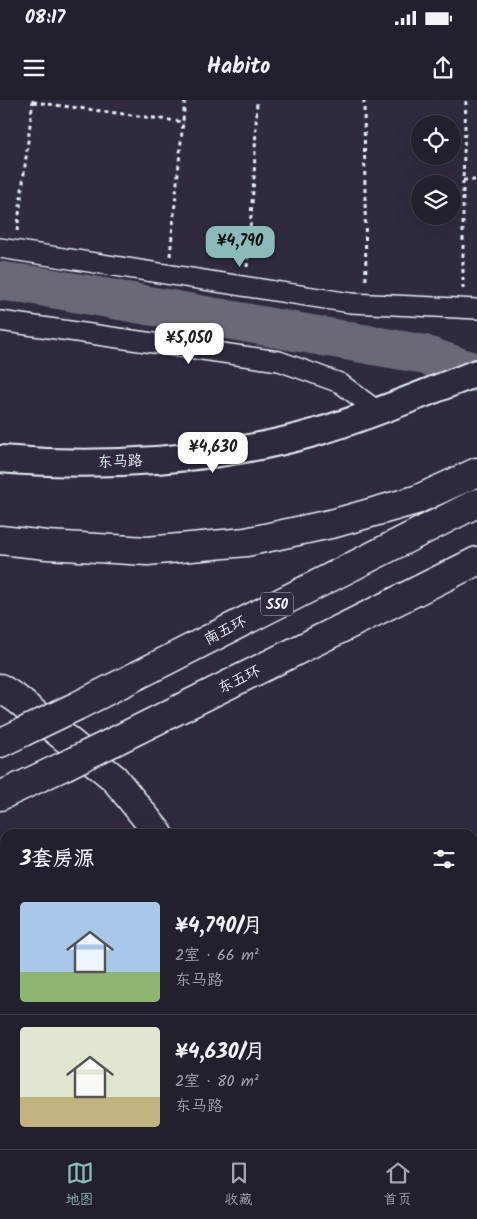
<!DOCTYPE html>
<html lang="zh">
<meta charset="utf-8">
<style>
:root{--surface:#23202e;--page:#2b2836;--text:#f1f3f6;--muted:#a3a3aa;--line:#403e4a;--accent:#8bbbb9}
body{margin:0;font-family:Kalam,"LXGW WenKai TC",sans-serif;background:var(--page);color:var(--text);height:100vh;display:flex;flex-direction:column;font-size:19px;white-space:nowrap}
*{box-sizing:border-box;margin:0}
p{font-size:16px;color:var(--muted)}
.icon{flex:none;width:28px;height:28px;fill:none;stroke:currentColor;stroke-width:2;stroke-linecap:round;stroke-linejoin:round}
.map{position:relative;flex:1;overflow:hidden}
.panel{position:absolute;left:0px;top:729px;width:478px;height:321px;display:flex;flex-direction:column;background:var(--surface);border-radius:15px 15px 0 0;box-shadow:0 5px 20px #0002,0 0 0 1px var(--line)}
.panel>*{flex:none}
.tools{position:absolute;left:411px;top:15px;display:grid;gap:10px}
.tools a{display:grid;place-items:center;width:50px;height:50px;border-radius:50%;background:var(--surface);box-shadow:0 5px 20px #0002,0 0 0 1px var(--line);font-size:25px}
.price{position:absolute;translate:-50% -42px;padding:0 11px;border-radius:10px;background:#fff;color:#222;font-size:16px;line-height:32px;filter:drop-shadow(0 1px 2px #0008)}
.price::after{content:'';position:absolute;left:50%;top:30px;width:15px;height:11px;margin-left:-8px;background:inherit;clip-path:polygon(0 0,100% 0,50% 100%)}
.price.active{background:var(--accent);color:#111}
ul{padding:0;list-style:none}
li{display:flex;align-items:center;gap:15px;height:125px;padding:0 20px}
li+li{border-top:1px solid var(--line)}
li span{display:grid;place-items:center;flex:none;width:140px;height:100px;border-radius:5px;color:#555}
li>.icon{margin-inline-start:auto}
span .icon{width:60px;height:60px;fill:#fffc;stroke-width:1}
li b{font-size:21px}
h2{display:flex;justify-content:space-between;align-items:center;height:60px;padding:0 20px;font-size:21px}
.status{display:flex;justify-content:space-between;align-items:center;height:35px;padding:0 25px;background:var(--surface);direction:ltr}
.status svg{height:14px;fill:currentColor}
header{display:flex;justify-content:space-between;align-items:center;height:65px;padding:0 20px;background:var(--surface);font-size:22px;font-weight:600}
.dock{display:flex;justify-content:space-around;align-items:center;height:70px;border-top:1px solid var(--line);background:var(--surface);font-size:14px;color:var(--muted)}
.dock a{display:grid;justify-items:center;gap:2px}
.dock .active{color:var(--accent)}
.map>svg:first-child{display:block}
</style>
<div class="status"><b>08:17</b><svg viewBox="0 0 49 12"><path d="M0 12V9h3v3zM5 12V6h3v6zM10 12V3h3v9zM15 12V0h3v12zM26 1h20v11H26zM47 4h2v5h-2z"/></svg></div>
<header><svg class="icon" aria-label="menu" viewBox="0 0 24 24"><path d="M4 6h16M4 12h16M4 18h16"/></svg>Habito<svg class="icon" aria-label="share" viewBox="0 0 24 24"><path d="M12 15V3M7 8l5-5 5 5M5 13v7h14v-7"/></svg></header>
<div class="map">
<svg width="477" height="1049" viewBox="0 0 477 1049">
<rect width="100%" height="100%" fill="#2f2a3d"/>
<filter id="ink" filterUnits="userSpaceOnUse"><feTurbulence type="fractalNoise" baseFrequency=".02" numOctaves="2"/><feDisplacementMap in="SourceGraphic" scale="10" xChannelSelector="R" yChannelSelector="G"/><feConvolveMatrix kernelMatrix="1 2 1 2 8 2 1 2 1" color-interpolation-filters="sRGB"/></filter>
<g filter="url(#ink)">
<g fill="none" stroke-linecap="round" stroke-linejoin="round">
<path stroke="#696978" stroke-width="39" d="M0,181l38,5 384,68 55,19"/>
<defs>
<path id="minor" d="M0,148l351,55 126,6
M0,221l279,40 61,22 39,29"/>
<path id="secondary" d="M0,359c102,9 218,2 317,-27 54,-16 107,-39 160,-59"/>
<path id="motorway" d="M0,440l47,5 100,6 99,-9 89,-19 81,-23 61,-28
M0,588l17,11 97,79 45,56
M77,606l400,-203
M113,642l364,-181
M0,643l23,-11
M0,696l64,-30
M472,786l5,-8
M0,802l5,1
M472,979l5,-27
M272,1045v4
M177,1049v-4
M371,1049l2,-4
M461,1049l1,-4"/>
</defs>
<use href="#minor" stroke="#e8f1f8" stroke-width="22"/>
<use href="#secondary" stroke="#e8f1f8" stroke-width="30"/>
<use href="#motorway" stroke="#e8f1f8" stroke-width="31"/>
<path stroke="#e8f1f8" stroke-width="3" stroke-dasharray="4 4" stroke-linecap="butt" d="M364,0l2,184
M33,2l151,20
M463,80h14
M17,131l16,-131
M170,156l15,-156
M247,167l7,-89 3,-78
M463,189v-109l3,-80"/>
<use href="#minor" stroke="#2f2a3d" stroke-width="19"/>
<use href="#secondary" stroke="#2f2a3d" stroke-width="26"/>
<use href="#motorway" stroke="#2f2a3d" stroke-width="28"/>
<defs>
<path id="motorway-bridge" d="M23,632l54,-26
M64,666l49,-24"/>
</defs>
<use href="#motorway-bridge" stroke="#e8f1f8" stroke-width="31" stroke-linecap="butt"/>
<use href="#motorway-bridge" stroke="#2f2a3d" stroke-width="28"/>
</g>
</g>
<g text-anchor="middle" stroke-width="4" stroke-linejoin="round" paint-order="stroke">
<rect fill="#2f2a3d" stroke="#b0b5c0" stroke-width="1" x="261" y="492.5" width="32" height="23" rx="4"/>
<g font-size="14" font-weight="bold" fill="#e8f1f8">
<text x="277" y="509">S50</text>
</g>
<g font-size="15" fill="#e8f1f8" stroke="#2f2a3d">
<text transform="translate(120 361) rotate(-2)" y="5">东马路</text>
<text transform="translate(225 530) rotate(-27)" y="5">南五环</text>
<text transform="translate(239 579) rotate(-26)" y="5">东五环</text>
</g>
</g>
</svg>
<div class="tools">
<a><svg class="icon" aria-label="locate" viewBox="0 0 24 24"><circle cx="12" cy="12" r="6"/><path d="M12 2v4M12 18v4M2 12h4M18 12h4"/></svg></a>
<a><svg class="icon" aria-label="layers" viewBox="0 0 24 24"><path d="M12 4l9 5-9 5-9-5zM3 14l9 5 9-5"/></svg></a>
</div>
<b class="price active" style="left:240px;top:168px">¥4,790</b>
<b class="price" style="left:189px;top:265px">¥5,050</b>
<b class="price" style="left:213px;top:374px">¥4,630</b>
<section class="panel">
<h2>3套房源<svg class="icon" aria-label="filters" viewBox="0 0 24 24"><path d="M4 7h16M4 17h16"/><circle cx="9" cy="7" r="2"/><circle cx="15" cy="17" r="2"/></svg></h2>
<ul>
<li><span style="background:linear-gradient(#a9c7e8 70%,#8fb573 0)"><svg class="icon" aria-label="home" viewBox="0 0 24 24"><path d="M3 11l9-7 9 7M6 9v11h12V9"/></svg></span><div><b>¥4,790/月</b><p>2室 · 66 m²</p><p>东马路</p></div></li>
<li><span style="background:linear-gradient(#dfe7d0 70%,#c2b280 0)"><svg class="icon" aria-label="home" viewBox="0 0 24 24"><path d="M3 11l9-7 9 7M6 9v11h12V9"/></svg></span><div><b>¥4,630/月</b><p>2室 · 80 m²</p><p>东马路</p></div></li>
</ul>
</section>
</div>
<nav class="dock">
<a class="active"><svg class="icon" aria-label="map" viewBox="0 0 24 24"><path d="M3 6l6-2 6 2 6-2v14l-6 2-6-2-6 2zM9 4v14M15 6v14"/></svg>地图</a>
<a><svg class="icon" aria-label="saved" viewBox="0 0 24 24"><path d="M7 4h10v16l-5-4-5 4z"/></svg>收藏</a>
<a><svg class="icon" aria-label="home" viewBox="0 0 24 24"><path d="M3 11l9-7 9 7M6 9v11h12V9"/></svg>首页</a>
</nav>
